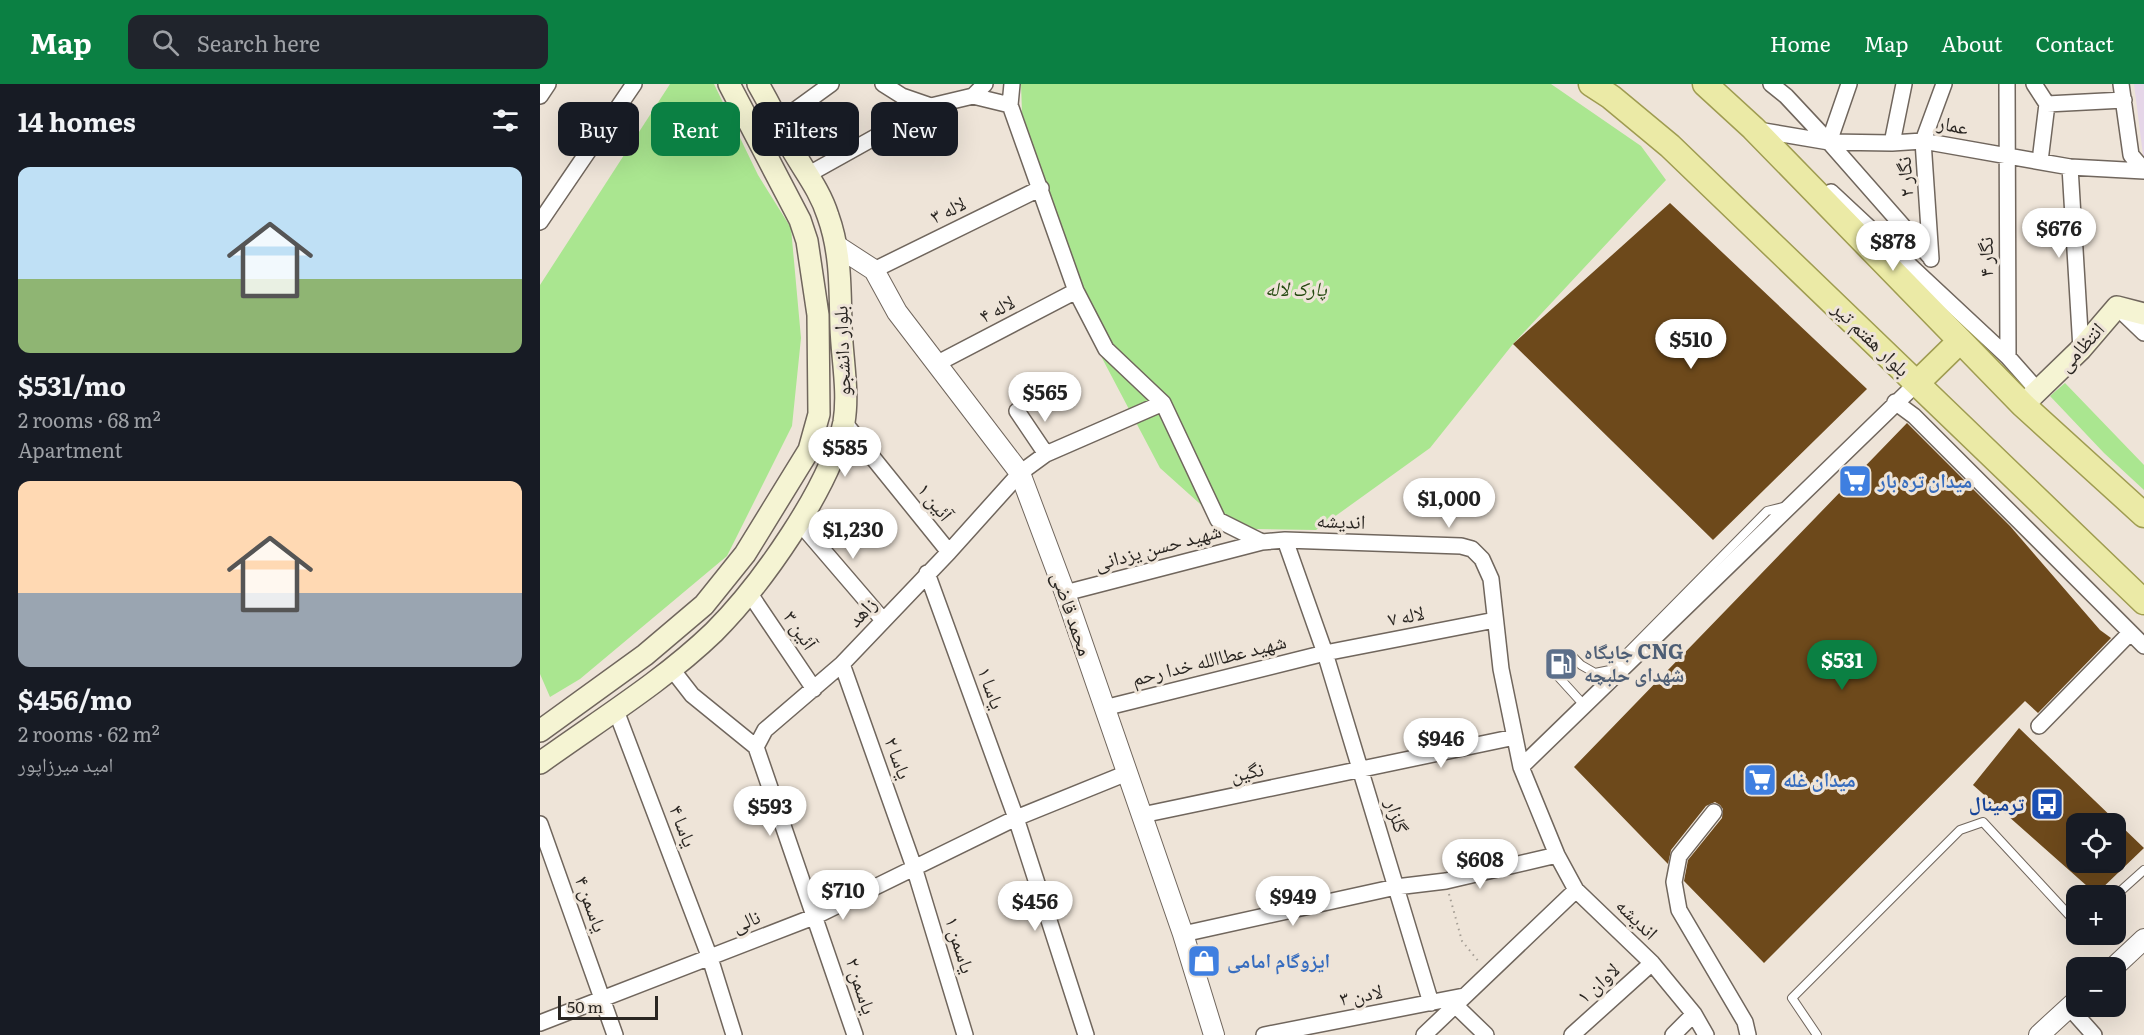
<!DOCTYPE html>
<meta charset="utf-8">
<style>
:root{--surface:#171b24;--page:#20242c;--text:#f1f3f6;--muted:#9ea1a6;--accent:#0b8043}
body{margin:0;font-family:Literata,"Noto Naskh Arabic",serif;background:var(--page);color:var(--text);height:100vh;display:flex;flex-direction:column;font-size:22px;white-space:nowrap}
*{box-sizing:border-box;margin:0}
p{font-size:20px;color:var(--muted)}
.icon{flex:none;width:33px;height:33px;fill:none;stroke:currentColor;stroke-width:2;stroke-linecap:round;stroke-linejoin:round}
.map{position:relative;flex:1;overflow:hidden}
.panel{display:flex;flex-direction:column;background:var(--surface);width:540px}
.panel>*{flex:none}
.top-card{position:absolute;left:18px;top:18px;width:570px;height:54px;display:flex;gap:12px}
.buttons{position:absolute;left:1526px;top:729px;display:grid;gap:12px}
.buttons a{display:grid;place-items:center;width:60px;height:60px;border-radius:12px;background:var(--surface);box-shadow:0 6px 24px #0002;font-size:30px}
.scale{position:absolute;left:18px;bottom:15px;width:100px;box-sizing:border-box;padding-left:6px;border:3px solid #2a2622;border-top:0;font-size:16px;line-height:21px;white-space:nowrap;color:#2a2622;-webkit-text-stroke:4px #eee4d8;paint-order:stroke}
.price{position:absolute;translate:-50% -51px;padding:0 14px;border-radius:21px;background:#fff;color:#222;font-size:20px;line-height:39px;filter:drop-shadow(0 2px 3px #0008)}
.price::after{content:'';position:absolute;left:50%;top:36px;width:18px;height:14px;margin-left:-9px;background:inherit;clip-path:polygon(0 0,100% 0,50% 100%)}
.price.selected{background:var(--accent);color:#fff}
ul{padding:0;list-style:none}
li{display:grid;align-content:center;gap:12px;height:318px;padding:0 18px}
li span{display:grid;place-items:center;height:186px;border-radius:12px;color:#555}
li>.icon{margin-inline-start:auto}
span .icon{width:108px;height:108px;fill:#fffc;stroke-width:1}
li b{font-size:26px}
h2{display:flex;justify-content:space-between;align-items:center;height:72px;padding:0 18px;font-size:26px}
.tag{padding:0 21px;border-radius:12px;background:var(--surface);box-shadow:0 6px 24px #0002;font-size:21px;line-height:54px}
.tag.selected{background:var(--accent);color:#fff}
header{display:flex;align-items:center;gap:36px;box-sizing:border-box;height:84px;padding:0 30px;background:var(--accent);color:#fff}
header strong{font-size:28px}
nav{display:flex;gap:33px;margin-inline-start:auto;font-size:21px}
.search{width:420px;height:54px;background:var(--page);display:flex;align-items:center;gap:15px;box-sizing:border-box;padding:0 21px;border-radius:12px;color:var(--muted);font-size:22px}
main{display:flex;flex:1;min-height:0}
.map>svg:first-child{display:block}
</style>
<header>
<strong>Map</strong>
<div class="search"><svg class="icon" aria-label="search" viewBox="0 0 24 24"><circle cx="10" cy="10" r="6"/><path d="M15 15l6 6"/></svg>Search here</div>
<nav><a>Home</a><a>Map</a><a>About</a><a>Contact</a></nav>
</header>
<main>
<section class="panel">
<h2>14 homes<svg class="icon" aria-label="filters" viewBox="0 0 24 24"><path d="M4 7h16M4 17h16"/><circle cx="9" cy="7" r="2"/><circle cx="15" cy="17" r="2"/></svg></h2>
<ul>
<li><span style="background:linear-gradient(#bfe0f5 60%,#8fb573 0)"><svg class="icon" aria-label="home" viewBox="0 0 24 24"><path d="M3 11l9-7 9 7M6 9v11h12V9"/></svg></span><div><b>$531/mo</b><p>2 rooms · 68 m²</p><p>Apartment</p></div></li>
<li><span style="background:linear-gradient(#ffd9b3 60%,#9aa5b1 0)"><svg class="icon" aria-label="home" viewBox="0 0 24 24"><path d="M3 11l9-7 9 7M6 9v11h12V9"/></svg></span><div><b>$456/mo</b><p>2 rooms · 62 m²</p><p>امید میرزاپور</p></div></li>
</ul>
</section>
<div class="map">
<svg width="1604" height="951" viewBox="0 0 1604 951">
<rect width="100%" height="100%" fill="#eee4d8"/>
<path fill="#e5d6e8" d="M1594,0h10v71h-1z"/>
<path fill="#aae690" d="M130,0h44l44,91 33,53 10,110 -9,88 -65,130 -147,123 -30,18 -10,-23v-389z
M481,0h530l90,62 25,34 -153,164 -83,104 -114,82 -60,-1 -38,-9 -58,-52 -58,-110 -80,-245z
M1525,299l79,82v25l-40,-37 -54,-57z"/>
<path fill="#6d491b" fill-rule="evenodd" d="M1130,119l197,186 -154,151 -200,-196z
M1367,339l103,103 90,104 11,8 -73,75 -13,-12 -261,262 -80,-82 4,-21 34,-42 1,-9 -3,-4 -5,-3 -9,4 -35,44 -3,14 -94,-97z
M1479,644l125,120 -48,46 -123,-109zM1536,740h39v38h-39z"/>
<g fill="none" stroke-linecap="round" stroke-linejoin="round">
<defs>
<path id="service" d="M1044,621l-30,-33 15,-19 12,12 14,8 15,-3 157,-159 20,-5
M1575,812l29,-26
M1277,951l-25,-37 168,-168 23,-8 86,93h7"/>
<path id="minor" d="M343,0l19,12 29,10 42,-10
M445,0l-12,12 37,9 2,-21
M1231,0l15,12 43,46 102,116
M1467,0l1,273
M1494,0l13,20 -7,57
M1581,0l10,71 13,15
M0,12l8,-12
M1507,20l77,-4
M470,21l66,186 30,58 57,54 55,117 44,22 23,-2 176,6 11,3 10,10 9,20 10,90 20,98 36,88 19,35 76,73 42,51 12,21
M240,37l51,-37
M1218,46l71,12 63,1 31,-2 147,26 74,4
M1289,58l20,-58
M1352,59l12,-59
M1530,83l11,182
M269,90l122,-68
M1291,108l177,165 31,35
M0,138l94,-138
M1391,175l-8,-118 21,-57
M334,186l167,-82
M1579,225l25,24
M398,279l138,-72
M1355,318l19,14 230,230
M477,327l29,43
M304,338l105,130
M258,437l85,99
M745,456l40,113 106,350
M387,489l89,245 70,217
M525,509l197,-51
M210,510l64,95
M302,580l72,203 51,168
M131,584l21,27 64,52
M75,624l95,250 24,77
M564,624l221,-55 170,-33
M1499,642l91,-93
M216,663l9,-17 77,-66 107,-112 71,-79 26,-19 117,-51
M216,663l99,288
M981,683l396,-384
M1174,728l-35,44 -5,26 5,28 66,112 3,13
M602,731l373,-78
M0,740l75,211
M643,850l213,-47 50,-6 111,-26
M915,921l31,30
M1529,923l25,28
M0,939l276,-107 200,-98 111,-45
M724,951l200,-39
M884,951l152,-145
M1032,951l80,-72
M1133,951l21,-21"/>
<path id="tertiary" d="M297,162l37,24 23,42 123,161 45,120 118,341 31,101
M1573,884l31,-29
M1499,951l37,-34"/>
<path id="secondary" d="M1483,321l58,-56 36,-42 27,7
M0,647l105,-76 59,-50 41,-51 64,-104 10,-36 -1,-99 -11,-74 -7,-21 -71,-136
M0,679c58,-42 122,-81 174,-131 46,-46 117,-145 130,-210 5,-30 -2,-64 -3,-95 -1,-38 0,-75 -13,-111 -9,-29 -28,-50 -41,-76 -9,-19 -18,-37 -29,-56"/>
<path id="primary" d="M1051,0l20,13 59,49 474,456
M1165,0l48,44 270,277 121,110
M1377,299l43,-42"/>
</defs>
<use href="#service" stroke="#70665d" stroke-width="10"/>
<use href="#minor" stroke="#70665d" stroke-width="18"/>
<use href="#tertiary" stroke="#70665d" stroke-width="22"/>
<use href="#secondary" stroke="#70665d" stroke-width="24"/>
<use href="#primary" stroke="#9f9c51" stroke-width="27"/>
<path stroke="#a59e95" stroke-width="2" stroke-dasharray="1.5 4.5" stroke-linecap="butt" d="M909,810l13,47 17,21"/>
<use href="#service" stroke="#fff" stroke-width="8"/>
<use href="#minor" stroke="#fff" stroke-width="15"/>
<use href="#tertiary" stroke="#fff" stroke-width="20"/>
<use href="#secondary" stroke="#f5f4d3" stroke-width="21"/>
<use href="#primary" stroke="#ebeaa6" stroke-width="24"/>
</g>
<defs>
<symbol id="supermarket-square" viewBox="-11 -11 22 22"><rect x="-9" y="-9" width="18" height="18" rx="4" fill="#3f7fe0" stroke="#eee4d8"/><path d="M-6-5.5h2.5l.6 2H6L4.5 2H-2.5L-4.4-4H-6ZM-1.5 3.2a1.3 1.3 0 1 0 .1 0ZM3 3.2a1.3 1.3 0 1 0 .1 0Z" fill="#fff"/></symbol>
<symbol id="fuel-square" viewBox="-11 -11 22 22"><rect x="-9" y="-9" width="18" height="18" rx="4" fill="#5c6f8a" stroke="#eee4d8"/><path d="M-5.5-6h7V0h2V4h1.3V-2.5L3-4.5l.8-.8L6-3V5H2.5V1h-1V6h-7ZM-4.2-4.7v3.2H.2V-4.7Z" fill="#fff"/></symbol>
<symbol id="bus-square" viewBox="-11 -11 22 22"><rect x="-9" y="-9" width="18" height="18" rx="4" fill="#1a4fb4" stroke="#eee4d8"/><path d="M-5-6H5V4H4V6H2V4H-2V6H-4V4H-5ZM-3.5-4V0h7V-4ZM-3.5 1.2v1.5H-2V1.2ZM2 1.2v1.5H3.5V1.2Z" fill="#fff"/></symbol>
<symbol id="shop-square" viewBox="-11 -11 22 22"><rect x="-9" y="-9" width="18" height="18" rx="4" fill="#3f7fe0" stroke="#eee4d8"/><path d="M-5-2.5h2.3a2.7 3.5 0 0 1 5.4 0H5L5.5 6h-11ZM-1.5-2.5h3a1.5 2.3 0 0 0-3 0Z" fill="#fff"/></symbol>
</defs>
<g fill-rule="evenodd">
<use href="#supermarket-square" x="1296" y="378" width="38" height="38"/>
<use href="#fuel-square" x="1002" y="561" width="38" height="38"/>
<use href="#supermarket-square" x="1201" y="677" width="38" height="38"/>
<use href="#bus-square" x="1488" y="701" width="38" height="38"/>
<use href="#shop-square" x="645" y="858" width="38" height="38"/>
</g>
<g text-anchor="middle" stroke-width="6" stroke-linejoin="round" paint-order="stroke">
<g font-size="20" fill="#2a2622" stroke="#eee4d8">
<text transform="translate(1413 41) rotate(11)" y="7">عمار</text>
<text transform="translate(1365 93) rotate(-94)" y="7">نگار ۲</text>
<text transform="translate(408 126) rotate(-26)" y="7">لاله ۳</text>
<text transform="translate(1446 173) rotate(-91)" y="7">نگار ۴</text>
<text transform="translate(457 225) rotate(-28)" y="7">لاله ۴</text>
<text transform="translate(1331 255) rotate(44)" y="7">بلوار هفتم تیر</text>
<text transform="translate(1541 263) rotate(-48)" y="7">انتظامی</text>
<text transform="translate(302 267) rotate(-92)" y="7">بلوار دانشجو</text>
<text transform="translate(395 418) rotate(51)" y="7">آئین ۱</text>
<text transform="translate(801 437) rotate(2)" y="7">اندیشه</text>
<text transform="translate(618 463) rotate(-15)" y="7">شهید حسن یزدانی</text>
<text transform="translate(322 528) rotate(-47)" y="7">زاهد</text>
<text transform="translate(532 530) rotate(71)" y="7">محمد قاضی</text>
<text transform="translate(866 532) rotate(-11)" y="7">لاله ۷</text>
<text transform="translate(260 546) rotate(56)" y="7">آئین ۳</text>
<text transform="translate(669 576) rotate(-14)" y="7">شهید عطاالله خدا رحم</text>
<text transform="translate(451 604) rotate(70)" y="7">یاسا ۱</text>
<text transform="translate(358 674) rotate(70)" y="7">یاسا ۲</text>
<text transform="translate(707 688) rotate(-12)" y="7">نگین</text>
<text transform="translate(857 732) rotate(73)" y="7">گلزار</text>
<text transform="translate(143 742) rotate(69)" y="7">یاسا ۴</text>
<text transform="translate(51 820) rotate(70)" y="7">یاسمن ۴</text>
<text transform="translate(1097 835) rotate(44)" y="7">اندیشه</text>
<text transform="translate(206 837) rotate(-22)" y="7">نالی</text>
<text transform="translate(420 861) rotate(73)" y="7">یاسمن ۱</text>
<text transform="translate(1058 899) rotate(-42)" y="7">لاوان ۱</text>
<text transform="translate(321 902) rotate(72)" y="7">یاسمن ۲</text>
<text transform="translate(821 911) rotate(-11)" y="7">لادن ۳</text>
</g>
<g font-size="20" font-style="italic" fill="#254a10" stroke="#eee4d8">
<text x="756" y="212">پارک لاله</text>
</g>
<g font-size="20" font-weight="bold" fill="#366cbe" stroke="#eee4d8" text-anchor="start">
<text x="1338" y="404">میدان تره بار</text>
<text x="1243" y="703">میدان غله</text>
<text x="687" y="884">ایزوگام امامی</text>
</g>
<g font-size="20" font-weight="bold" fill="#4e5e75" stroke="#eee4d8" text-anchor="start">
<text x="1044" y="575">جایگاه CNG<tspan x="1044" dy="23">شهدای حلبچه</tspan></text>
</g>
<g font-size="20" font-weight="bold" fill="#164399" stroke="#eee4d8" text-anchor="end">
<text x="1484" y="727">ترمینال</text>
</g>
</g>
</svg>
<div class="buttons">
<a><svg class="icon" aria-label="locate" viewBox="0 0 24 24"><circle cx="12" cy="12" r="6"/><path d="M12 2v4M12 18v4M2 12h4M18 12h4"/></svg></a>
<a>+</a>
<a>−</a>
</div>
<div class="scale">50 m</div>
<b class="price" style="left:1519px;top:175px">$676</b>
<b class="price" style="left:1353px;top:188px">$878</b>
<b class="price" style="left:1151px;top:286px">$510</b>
<b class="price" style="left:505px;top:339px">$565</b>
<b class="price" style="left:305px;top:394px">$585</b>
<b class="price" style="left:909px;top:445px">$1,000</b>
<b class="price" style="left:313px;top:476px">$1,230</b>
<b class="price selected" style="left:1302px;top:607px">$531</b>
<b class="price" style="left:901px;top:685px">$946</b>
<b class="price" style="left:230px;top:753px">$593</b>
<b class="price" style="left:940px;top:806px">$608</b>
<b class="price" style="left:303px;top:837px">$710</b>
<b class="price" style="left:753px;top:843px">$949</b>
<b class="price" style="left:495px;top:848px">$456</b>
<div class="top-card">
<a class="tag">Buy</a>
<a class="tag selected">Rent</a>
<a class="tag">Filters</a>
<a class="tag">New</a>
</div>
</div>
</main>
